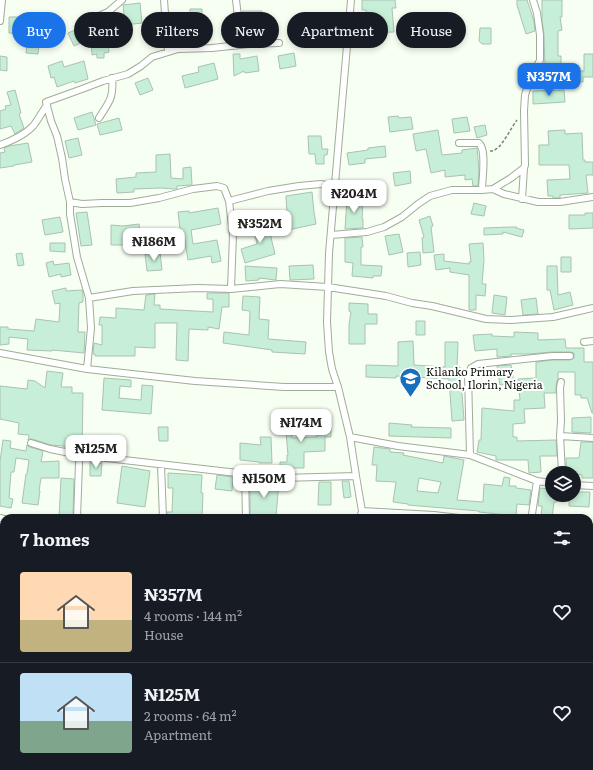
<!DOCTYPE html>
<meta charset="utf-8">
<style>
:root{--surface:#171b24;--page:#20242c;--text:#f1f3f6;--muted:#9ea1a6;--line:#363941;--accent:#1a73e8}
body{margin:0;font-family:Literata,serif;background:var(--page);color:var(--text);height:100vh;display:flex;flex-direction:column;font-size:15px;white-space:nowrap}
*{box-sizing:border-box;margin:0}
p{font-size:13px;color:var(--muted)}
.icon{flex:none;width:22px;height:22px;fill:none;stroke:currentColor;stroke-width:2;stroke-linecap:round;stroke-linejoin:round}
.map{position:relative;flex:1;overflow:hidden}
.details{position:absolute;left:0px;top:514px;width:593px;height:256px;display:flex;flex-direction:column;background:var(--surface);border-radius:12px 12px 0 0;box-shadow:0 2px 6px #0003}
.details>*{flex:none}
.top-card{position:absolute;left:12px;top:12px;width:569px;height:36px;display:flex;gap:8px}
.buttons{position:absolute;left:545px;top:466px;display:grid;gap:8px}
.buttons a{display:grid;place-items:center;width:36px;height:36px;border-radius:50%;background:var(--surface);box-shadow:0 2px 6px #0003;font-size:20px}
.price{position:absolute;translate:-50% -34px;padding:0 9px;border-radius:8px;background:#fff;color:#222;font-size:13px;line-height:26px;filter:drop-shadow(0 1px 2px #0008)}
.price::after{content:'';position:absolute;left:50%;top:24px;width:12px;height:9px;margin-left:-6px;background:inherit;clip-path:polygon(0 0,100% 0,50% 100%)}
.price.active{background:var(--accent);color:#fff}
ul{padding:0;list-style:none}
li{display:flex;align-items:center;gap:12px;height:100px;padding:0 20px}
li+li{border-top:1px solid var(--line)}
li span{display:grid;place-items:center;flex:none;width:112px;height:80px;border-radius:4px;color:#555}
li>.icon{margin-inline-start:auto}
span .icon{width:48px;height:48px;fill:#fffc;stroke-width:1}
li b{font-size:17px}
h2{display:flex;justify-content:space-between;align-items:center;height:48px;padding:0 20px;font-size:17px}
.tag{padding:0 14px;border-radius:18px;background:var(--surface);box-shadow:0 2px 6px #0003;font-size:14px;line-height:36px}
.tag.active{background:var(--accent);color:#fff}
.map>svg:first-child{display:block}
</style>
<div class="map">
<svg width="593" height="770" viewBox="0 0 593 770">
<rect width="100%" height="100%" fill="#f6fff1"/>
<path fill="#c7eed6" stroke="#aac2b3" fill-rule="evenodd" d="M362,0h33l1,8h-4l2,24 -27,1 -1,-23h-4z
M517,0h10l7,21 1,10 -9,3 -9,-29z
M542,0h20v17h-2l2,13 -4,1v25h3v13h-16l-1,-34 -2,-15z
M140,3l2,20 -17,2 -2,-20z
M190,9h12v17h-12z
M242,11h20v15h-19z
M9,17h18l-1,6h17l-1,12h-2l-2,19 -12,-1 2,-19 -19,-1z
M110,19l3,12 -6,1 2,20 -5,1v5h-7v-4l-5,1 -1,-17 -17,8 -6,-13 17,-7 11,-6 2,2z
M480,28h11v16h-9l-3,-3z
M294,53l2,13 -16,3 -2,-13z
M233,54h7v5l17,-3 2,15 -14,2 -1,-2 -10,5z
M584,54h9v23h-10v5l-15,-1v-10h16z
M0,56l7,1v14l-7,-1z
M62,61l2,6 20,-6 4,18 -13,4 -1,-2 -17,6 -3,-10 -3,1 -3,-12z
M214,63l4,16 -33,9 -3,-12 17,-4 -1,-5z
M148,78l5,12 -13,5 -5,-12z
M15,90l6,23 -2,1 5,14 -9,6 -4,-8 -11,3v-18l6,-2 -1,-3 6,-1 -4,-13z
M564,90l1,12 -32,2v-13z
M92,112l4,13 -18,5 -4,-12z
M398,116l1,2 12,-1 2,12 -23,3 -2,-15z
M467,117l3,14 -16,2 -2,-14z
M119,118l3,12 -22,5 -3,-11z
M485,125l2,10 -10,3 -3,-11z
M438,130l4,25 20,-2v-3l15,-2 2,22 -1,16h-5l-1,-7 -7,1v-5l-20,2v-7l-14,3 -5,-24 -10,2 -3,-17z
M565,130v4l17,-1 1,27h2v2h8v13h-7l2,18 -28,2v3h-7v-2h-5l-1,-16 23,-1 -1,-14h-30v-20h10l-1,-14z
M308,136h13l1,13h6l-1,6h-3v9h-8l-1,-10h-6z
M78,138l4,17 -13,3 -4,-17z
M28,143l4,19 -18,3v1l-14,2v-15l5,-1 -1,-4 5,-2z
M385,146l1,11 -21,2v4l-16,2 -2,-12 21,-3v-2z
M170,154l1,24 12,1v-11l8,-1 1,18 -15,1v3h-2l-14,-1 -27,1v3l-17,1 -1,-14 20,-2v-4l20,-1v-17z
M410,171l1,12 -16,3 -2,-13z
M312,192l2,20 2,12 -28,6v-5h-8l-2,-9 9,-1 -1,-19z
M347,199l16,1 -1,19h1v9l-18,1z
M474,203l12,3 -2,10 -13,-2z
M218,208l3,16 -30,6 2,14 24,-4 4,21 -9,2 -1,-7 -23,4 -4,-24 -3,1 -3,-25 11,-1v2z
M87,212l5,33 -11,1 -5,-33z
M585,213h8v15l-24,1v-14h16z
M430,216l3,10 -2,1 3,25 -11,1 -1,-15 2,-1 -5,-17z
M60,217l3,15 -18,3 -3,-15z
M267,221l8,33 -30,9 -4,-14 16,-5 -4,-19z
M139,224l3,22 -16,2 -1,-3h-14v-20l12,1z
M510,227h7l-1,1 8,2 -2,7 -19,-5v2l-19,1v-7z
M399,234l4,18 -14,3 -4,-19z
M362,237l1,10h-2v18l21,1 -1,10h-8v2l-21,-2 1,-13 -8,-1v-24z
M50,243h15v9l-15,-1z
M483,243l1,17 -2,24h4l-1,12 -9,-1v15h-7v-35l-19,-3v-4l-14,2 -2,-15 10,-1v7l25,3v-2h2l-2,-18z
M160,252l2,18 -15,1 -2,-17z
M420,252l1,13 -13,2 -1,-14z
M22,253l2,12 -6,1 -2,-12z
M561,257h10v15h-10z
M53,261l1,4 15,-2 2,12 -10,2v-3l-12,3 -3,-14z
M313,265l1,14 -24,1 -1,-14z
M245,266l32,2 -1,12 -17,-2v2l-13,1z
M547,266h10l1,29 12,-3 3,13 -19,5 -4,-20h-3z
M66,288v3l16,-1 1,3v9l-4,1 -1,29h7l-1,21 -32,-3v1l-25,-1 1,-11 -19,-2v7l-9,1v-18h8v2l26,2 2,-12 23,3 1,-19 -5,1 -3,-13z
M207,293h22v14h-7l-3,22 -11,-2v3l-19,-1 -1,32 -12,-1 1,-37h-22v25l-20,-1v9h-40v-2h-2l1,-11 8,2v-20h-3l1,-8 16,1v-10l28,2 2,-15 9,-1 -1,11h6v4l53,3v-13h-6z
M494,295l13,2 -2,18 -13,-2z
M243,296l17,1 -1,22 10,1 -1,19 38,3 -1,12 -33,-2v-2l-49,-7 1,-11 25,3 1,-24 -8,-1z
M536,298l2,16 -15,1 -2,-15z
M349,303l19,1v10h9v10h-12v20h-16v-19l2,-13 -2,-1z
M416,321h9v14h-9z
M514,332l24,1v7l27,-1 1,9h18v14h9v51h-1l-5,-15h-6v-3h-6v-23h-17v7l-1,2 -1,6v6h-12l1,15 -21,1 1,14 -12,1v13h4v4l39,-1 1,16h-17l1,16 -12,1 -1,-13h-32v-4l-19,-4 2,-12h2l1,-32 32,3v-11h6l-2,-21 18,-1v-16l16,-2h18l4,-2v-5l-4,-1h-18l-23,2h-18v2l-14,1v-8l-22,2 -2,-16 19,-1v2l22,1z
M413,341l1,24 31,2v-25h13l-1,25h3l4,53 -12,1 -3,-42 -53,-3v2l-30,-1v-12l32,1v-24z
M511,365l3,18 -14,2 -3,-19z
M47,371l16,2 -2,14h11v6h11l-1,57h-4l-14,-3v-1l-13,-1 -19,-6h-2l-2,1 1,-5 -11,-1 1,-11 -19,-4v-33l27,3 1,-9 7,1 10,7z
M104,378l27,2v7l-11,-1 -1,12 22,2 1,-15 11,1 -2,28 -49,-4z
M291,411l1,27 25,-1v-11h14v11h-6v14l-21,1v16h-18v4h-6v-10h7v-7h1l-2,-23h-6l-1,-20z
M591,417v16l-19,-1v-14z
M389,423l23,2 -1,2 40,1v10l-62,-2z
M158,427h10v14h-9z
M260,437h11l1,26h-13v-1l-19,-2v-17l21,2z
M3,440l8,1 -1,7 16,3 1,-6 3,2 13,4 -2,11 18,-1v17h-18l-2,13h1l-2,14 -16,-2 4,-29h1l2,-14 -13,-2 -2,14h-3l-2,26 4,1 -2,9 -11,-2v-45z
M581,442h12v36h-11v-3l-8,-1v-1h-8v-15h13z
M374,447l16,2v3l14,1 -1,2 40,8 1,-7 20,4 -7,40 26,2 1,-18 18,2 2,-9 6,1 -1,8h7v2l15,2 -2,15 -12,-1 -1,12 -37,-4v-1l-71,-6v-1l-15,-2 3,-20 -20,-1 1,-16h-5zM419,478l22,4 -3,11 -21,-2z
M90,462l12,1 -1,13h-11z
M122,466l28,5 -5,36 -28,-4z
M168,473l34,2 -1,18h2l-1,25h-35v-6h5l1,-24h-5z
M217,475l16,2 -1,14 -17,-2z
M61,478l13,1 -1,39h-14z
M268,481l11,1 -3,34 -11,-1 -1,3 -14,-1v-31h3v-4l15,1z
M342,481h7l2,16 -7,1z
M319,482h12v23h-13z
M540,488l12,1v6h5v7h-3l-2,16h-11l1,-12h-4z
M574,492h16l-1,15 -20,-1v-11h5z"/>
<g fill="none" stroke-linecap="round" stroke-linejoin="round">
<defs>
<path id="street" d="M164,0l4,52
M351,0l-22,253 -2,69 2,30 3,17 6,18 12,50 6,39 6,35 -2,7
M99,16l9,-4 14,-12
M0,21l2,-21
M235,46c5,-15 3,-31 1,-46
M99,118c10,-16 15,-20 13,-40
M459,143h20c8,7 3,36 3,47
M0,145c11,-4 25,-10 33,-19 5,-6 9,-14 14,-21
M493,189l18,-11 13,-10
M522,199l2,-31 1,-3 -1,-54 1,-16 4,-12 11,-23v-25l-3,-22 -4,-13
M229,201l39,-10 31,-5 22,-2 14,3
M70,202l12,2 20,-1h28l29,-5 34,-9 24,-3 7,2 5,13 4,34 -2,54
M331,235l36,-3 17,-5 18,-10 16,-13 12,-8 22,-6h30l11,-1 11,5 34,8h22l33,-5
M89,298l44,-7 65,-3 33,1 49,-5 48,3 58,9 26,7 20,3 54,13 25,1 42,-3 40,-9
M584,342l9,-1
M0,353l87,16 108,12 89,6h54
M87,369l4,-41 -2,-30 -12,-41 -7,-43v-12l-5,-23 -3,-21 -5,-22 -6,-15 -5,-19 36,-13 21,-8 25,-7 13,-8 11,-9 26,-8 34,-1 37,-4 30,-1
M561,382l-1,6 1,32 -1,16 2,37
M560,436l33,2
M350,437l48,9 72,9 67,26 15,2
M31,443l19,6 30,6
M470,455l-2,-80 3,-7 7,-4 74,-8h18
M161,465l2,53
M245,474l1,44
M574,485l19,1
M362,511l72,4
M0,518l4,1
M77,518l2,-55 1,-8 201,23 75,-2
M434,518v-3l25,3
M532,518v-4l5,-33
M0,651l4,1
M0,734h4
M589,755h1l3,2
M434,766v4
M164,768v2
M65,770l1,-4
M287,770l1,-4
M507,770v-4"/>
</defs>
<use href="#street" stroke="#9fad98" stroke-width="8"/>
<path stroke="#7b8277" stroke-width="1.5" stroke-dasharray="3 2" stroke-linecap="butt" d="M490,151c2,0 4,0 6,-2 7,-4 15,-21 21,-29"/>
<use href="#street" stroke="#fff" stroke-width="6"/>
</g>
<defs>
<symbol id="school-pin" viewBox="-11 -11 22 30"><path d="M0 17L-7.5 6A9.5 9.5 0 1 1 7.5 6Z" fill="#1770be" stroke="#fff"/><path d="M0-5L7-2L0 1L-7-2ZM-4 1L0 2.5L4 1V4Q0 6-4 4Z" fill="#fff"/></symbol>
</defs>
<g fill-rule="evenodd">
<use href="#school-pin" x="398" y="366" width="25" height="34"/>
</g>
<g text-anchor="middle" stroke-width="4" stroke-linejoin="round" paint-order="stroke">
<g font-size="11" fill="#0c1109" stroke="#fff" text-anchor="start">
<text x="426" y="376">Kilanko Primary<tspan x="426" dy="13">School, Ilorin, Nigeria</tspan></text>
</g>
</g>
</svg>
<div class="buttons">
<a><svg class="icon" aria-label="layers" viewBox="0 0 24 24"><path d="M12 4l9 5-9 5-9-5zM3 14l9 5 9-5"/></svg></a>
</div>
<b class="price active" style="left:549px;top:97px">₦357M</b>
<b class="price" style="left:354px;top:214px">₦204M</b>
<b class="price" style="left:260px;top:244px">₦352M</b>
<b class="price" style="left:154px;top:262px">₦186M</b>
<b class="price" style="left:301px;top:443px">₦174M</b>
<b class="price" style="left:96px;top:469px">₦125M</b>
<b class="price" style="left:264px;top:499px">₦150M</b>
<div class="top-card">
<a class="tag active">Buy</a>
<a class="tag">Rent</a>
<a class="tag">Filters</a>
<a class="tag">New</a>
<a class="tag">Apartment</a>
<a class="tag">House</a>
</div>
<section class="details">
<h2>7 homes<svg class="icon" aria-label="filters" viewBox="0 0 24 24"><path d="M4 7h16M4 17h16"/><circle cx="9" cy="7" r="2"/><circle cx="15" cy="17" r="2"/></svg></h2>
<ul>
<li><span style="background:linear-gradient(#ffd9b3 60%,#c2b280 0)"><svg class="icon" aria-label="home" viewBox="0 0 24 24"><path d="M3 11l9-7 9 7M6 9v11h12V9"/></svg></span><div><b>₦357M</b><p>4 rooms · 144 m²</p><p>House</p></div><svg class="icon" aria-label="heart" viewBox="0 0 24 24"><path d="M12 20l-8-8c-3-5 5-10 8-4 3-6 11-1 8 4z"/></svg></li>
<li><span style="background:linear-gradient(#bfe0f5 60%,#7fa58c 0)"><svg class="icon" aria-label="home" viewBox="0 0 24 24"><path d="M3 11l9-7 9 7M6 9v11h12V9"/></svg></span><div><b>₦125M</b><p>2 rooms · 64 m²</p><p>Apartment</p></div><svg class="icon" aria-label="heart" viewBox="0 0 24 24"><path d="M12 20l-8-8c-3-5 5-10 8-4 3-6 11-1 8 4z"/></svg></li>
</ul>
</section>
</div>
